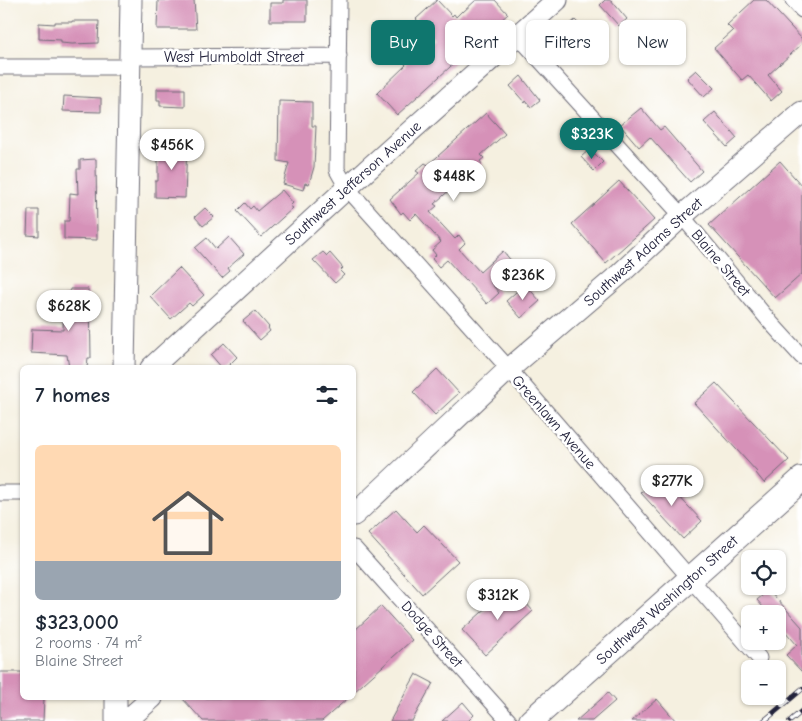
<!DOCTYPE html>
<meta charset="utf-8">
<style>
:root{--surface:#fff;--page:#f6f6f7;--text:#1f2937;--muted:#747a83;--accent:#0f766e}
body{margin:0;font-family:"Comic Neue",sans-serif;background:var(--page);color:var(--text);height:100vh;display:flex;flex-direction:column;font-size:19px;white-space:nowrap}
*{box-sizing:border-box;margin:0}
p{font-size:16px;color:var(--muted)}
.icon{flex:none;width:28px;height:28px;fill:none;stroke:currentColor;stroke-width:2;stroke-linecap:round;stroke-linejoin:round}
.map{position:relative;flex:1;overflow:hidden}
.sheet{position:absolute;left:20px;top:365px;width:336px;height:335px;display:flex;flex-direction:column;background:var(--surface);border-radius:8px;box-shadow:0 1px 4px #0004}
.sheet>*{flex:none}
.banner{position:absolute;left:371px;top:20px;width:355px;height:45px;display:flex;gap:10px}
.fabs{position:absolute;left:741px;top:550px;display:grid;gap:10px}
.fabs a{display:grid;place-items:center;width:45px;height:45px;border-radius:8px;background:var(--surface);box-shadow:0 1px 4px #0004;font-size:25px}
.price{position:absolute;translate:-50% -42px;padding:0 11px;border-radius:18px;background:#fff;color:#222;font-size:16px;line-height:32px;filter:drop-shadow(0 1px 2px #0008)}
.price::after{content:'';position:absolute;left:50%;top:30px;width:15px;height:11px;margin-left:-8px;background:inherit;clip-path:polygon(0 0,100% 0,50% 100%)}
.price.on{background:var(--accent);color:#fff}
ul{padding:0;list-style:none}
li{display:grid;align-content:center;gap:10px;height:265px;padding:0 15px}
li span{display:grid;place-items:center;height:155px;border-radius:8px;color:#555}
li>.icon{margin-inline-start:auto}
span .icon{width:90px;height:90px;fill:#fffc;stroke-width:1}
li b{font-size:21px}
h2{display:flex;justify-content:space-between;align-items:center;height:60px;padding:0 15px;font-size:21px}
.chip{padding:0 18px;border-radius:8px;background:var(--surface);box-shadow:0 1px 4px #0004;font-size:18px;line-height:45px}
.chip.on{background:var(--accent);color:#fff}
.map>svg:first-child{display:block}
</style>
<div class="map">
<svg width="802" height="721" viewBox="0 0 802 721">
<rect width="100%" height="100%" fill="#fff"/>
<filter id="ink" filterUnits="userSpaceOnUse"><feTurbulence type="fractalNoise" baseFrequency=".02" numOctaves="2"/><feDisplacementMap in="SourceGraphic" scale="10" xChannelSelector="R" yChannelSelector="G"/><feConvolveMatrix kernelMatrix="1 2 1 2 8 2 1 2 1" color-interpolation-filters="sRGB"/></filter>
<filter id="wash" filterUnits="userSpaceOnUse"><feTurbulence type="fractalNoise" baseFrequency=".0096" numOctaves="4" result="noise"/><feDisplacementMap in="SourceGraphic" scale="20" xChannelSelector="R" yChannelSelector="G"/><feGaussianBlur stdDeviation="1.12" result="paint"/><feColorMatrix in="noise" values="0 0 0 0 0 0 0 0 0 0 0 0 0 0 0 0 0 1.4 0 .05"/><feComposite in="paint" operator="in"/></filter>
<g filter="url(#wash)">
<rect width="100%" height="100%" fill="#f5f0e0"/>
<g id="blocks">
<path fill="#d691b8" d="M158,0h36l2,29h-39z
M283,0h24v21h-37v-18h13z
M437,0l15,16 2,-2 2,3 6,-6 1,1 13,-12h19l13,14 -24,21 3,4 -24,22 -3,-3 -63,57 -20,-22 29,-28 -1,-1 29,-26 -18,-19z
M605,0h6l16,19 -8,7 -19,-21z
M754,0h12l36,39v5l-34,31 14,16 -11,10 -23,-26 -6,5 -28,-32 19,-17 -6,-6z
M575,20l10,10 -7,6 2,2 -16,14 -2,-3 -1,1 -9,-10z
M72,21h27l-1,22 -26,1 -11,-1v-3l-22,-1v-16l16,1v-2h17z
M696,70l18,18 -10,9 -17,-19z
M521,76l19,24 -9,7 -5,-6 -1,2 -15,-17z
M157,89h28v18l-25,-1v-6h-3z
M64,96l37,2v14l-38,-1z
M279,101l33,1v24h4l-2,41 -5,17 -4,-1 -2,7 -20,-6 6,-21 -11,-2z
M641,108l19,22 4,-3 38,44 -12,11 -40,-45 -11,10 -19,-22z
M715,112l22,26 -10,9 -23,-25z
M486,113l19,21 -24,21 3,3 -4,3 2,3 -27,25 -2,-2 -19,17 3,2 -7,6 25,27 4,-4 6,8 -6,6 21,23 23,-21 10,12 -22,20 8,10 -12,11 -40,-44 -8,7 -7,-8 4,-4 -4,-5 9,-8 -25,-28 -6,6 -7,-8 -2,2 -11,-15 29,-26 -3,-2 9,-8 3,2z
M158,143h29l-2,55 -30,-1v-16h3z
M590,149l13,13 -9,9 -13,-14z
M96,159l1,81 -33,-1v-18h5l1,-28 8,1 -1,-25h3v-9z
M780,161l22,25v88l-27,24 -66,-73z
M619,181l35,39 -48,43 -34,-39z
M282,190l11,13 -3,3 3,2 -32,29 -24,-26 8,-8 5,6 3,-3 4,5z
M205,208l9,9 -11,9 -8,-9z
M28,210h11v26l-12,-1z
M229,237l15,17 -16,14 2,3 -8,7 -27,-30 12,-10 9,11z
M323,252l4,4 3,-3 13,15 -3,3 4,4 -9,8 -22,-23z
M179,268l25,27 -12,11 -3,-3 -18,16 -21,-23z
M525,284l15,17 -19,17 -15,-17z
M70,289h18v7l2,1 1,61h-3l-1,10h-18l-2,-13 -36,-2 1,-24 31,1 1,-34h5z
M255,311l14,16 -1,1 2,3 -10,9 -17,-19z
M224,343l13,14 -11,11h-4l-11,-13z
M437,369l22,24 -24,22 -22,-23z
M716,383l73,77 -25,23 -8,-10 1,-1 -63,-69z
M660,476l42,45 -19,18 -42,-46z
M396,509l21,23 7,-7 34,36 -36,33 -54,-60z
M511,586l22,25 -48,44 -23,-25z
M769,590l33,37v45l-16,-17 11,-10 -19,-22v-9h-9l-12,-14z
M381,606l31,34 -58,52v-61z
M0,672h22v26h22l-1,23h-43z
M416,674l17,9 -21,38h-22z
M608,693l7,8 -23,20h-16z
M182,698h166l-26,23h-119z
M657,699l19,22h-44z
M463,702l11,13 -6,6h-26z"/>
</g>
</g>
<g filter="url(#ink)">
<use href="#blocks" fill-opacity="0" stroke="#6c6a75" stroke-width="1"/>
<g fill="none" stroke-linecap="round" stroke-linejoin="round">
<defs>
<path id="minor" d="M339,0l-2,170 10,18 162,181 250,289
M793,0l9,10
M518,36l164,180 89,107 31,34
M130,57l209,-1
M0,67h130
M0,493h22
M354,548l155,173"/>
<path id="secondary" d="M124,368l7,-368
M151,368l196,-180 210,-188
M354,515l155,-146 111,-95 62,-58 120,-104
M116,721v-23
M126,721l26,-23"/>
<path id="primary" d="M531,721l271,-242"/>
</defs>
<use href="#minor" stroke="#6c6a75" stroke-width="17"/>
<use href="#secondary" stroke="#6c6a75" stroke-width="23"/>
<use href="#primary" stroke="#6c6a75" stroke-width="26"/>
<use href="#minor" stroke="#fff" stroke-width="15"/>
<use href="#secondary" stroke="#fff" stroke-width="21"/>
<use href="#primary" stroke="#fff" stroke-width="24"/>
<defs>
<path id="rail" d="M764,721l38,-32
M790,721l12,-10"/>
</defs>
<use href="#rail" stroke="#22223b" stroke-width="5.5"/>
<use href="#rail" stroke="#fff" stroke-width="4" stroke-dasharray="11" stroke-linecap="butt"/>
</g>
</g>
<g text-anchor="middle" stroke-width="5" stroke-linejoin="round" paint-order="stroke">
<g font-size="15" fill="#22223b" stroke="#fff">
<text x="234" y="62">West Humboldt Street</text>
<text transform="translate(353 183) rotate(-42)" y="5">Southwest Jefferson Avenue</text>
<text transform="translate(643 252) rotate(-42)" y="5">Southwest Adams Street</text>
<text transform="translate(721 263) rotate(50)" y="5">Blaine Street</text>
<text transform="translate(554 422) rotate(49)" y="5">Greenlawn Avenue</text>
<text transform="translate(667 600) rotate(-42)" y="5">Southwest Washington Street</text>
<text transform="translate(432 634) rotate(48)" y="5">Dodge Street</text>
</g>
</g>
</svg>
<div class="fabs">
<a><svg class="icon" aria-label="locate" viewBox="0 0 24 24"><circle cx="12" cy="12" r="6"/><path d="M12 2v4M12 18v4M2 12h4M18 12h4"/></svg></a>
<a>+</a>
<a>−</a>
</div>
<b class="price on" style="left:592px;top:160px">$323K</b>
<b class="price" style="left:172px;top:171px">$456K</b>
<b class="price" style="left:454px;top:202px">$448K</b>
<b class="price" style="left:523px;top:301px">$236K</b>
<b class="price" style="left:69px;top:332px">$628K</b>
<b class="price" style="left:672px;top:507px">$277K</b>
<b class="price" style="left:498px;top:621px">$312K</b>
<div class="banner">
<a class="chip on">Buy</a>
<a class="chip">Rent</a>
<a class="chip">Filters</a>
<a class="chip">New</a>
</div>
<section class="sheet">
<h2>7 homes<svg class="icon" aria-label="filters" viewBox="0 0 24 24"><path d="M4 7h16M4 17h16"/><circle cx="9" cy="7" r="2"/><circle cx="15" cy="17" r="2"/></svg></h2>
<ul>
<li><span style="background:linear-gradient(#ffd9b3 75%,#9aa5b1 0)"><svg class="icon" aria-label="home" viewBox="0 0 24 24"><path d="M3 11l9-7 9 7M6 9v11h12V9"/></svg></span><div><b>$323,000</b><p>2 rooms · 74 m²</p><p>Blaine Street</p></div></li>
</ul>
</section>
</div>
